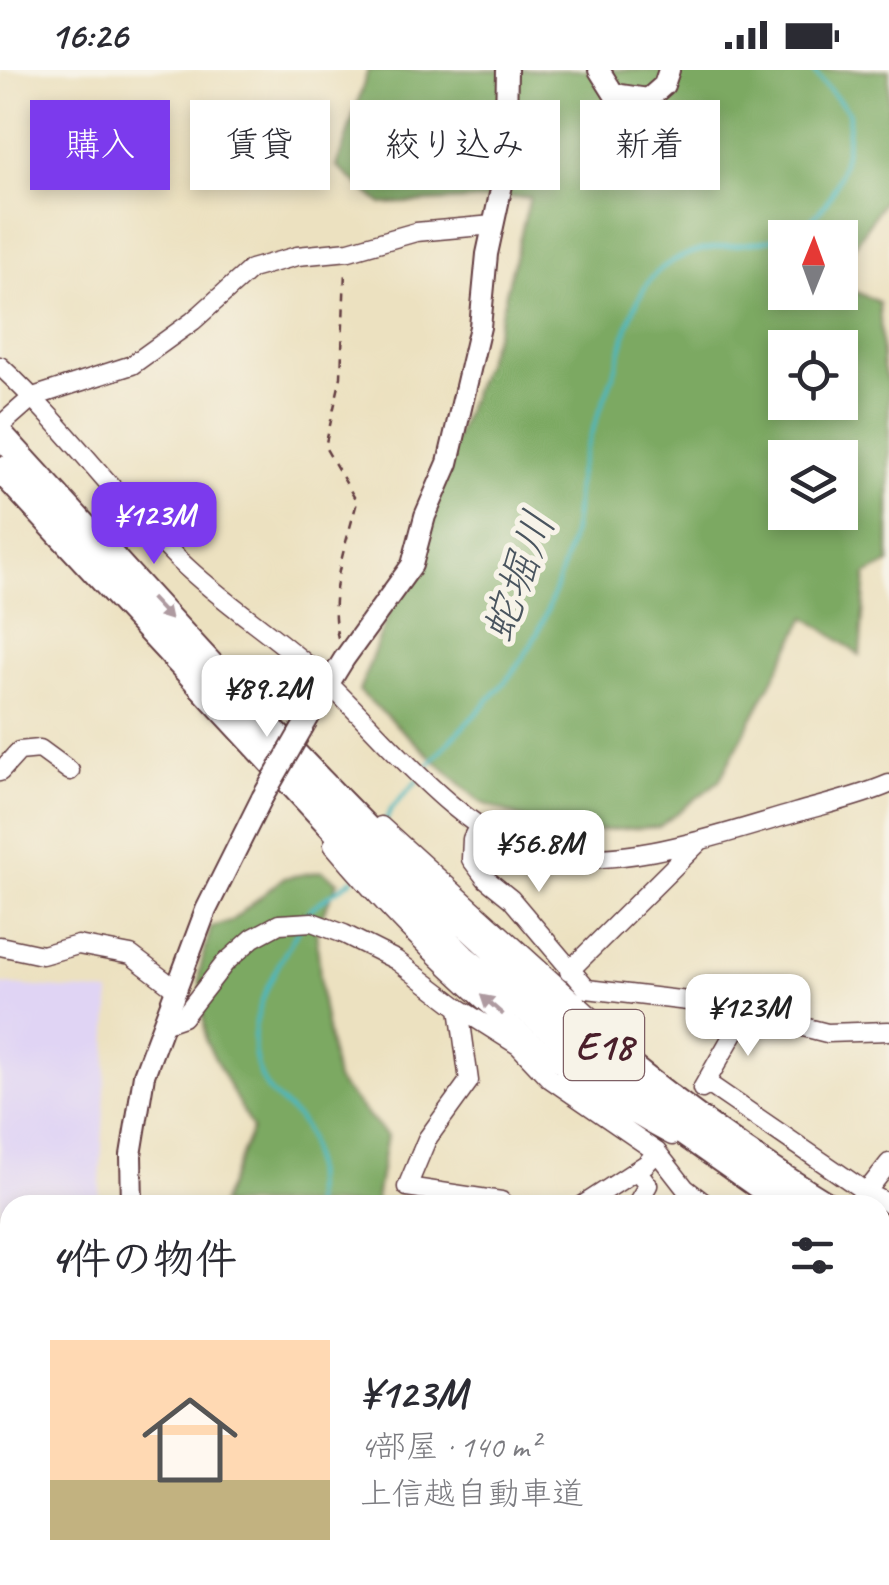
<!DOCTYPE html>
<html lang="ja">
<meta charset="utf-8">
<style>
:root{--surface:#fff;--page:#f7f7f7;--text:#2b2b33;--muted:#7c7c81;--line:#e1e1e2;--accent:#7c3aed}
body{margin:0;font-family:Caveat,"Klee One",sans-serif;background:var(--page);color:var(--text);height:100vh;display:flex;flex-direction:column;font-size:38px;white-space:nowrap}
*{box-sizing:border-box;margin:0}
p{font-size:32px;color:var(--muted)}
.icon{flex:none;width:55px;height:55px;fill:none;stroke:currentColor;stroke-width:2;stroke-linecap:round;stroke-linejoin:round}
.map{position:relative;flex:1;overflow:hidden}
.side{position:absolute;left:0px;top:1125px;width:890px;height:390px;display:flex;flex-direction:column;background:var(--surface);border-radius:30px 30px 0 0;box-shadow:0 5px 15px #0003}
.side>*{flex:none}
.hud{position:absolute;left:30px;top:30px;width:830px;height:90px;display:flex;gap:20px}
.needle{width:65px;rotate:1deg}
.buttons{position:absolute;left:768px;top:150px;display:grid;gap:20px}
.buttons a{display:grid;place-items:center;width:90px;height:90px;border-radius:0px;background:var(--surface);box-shadow:0 5px 15px #0003;font-size:50px}
.price{position:absolute;translate:-50% -85px;padding:0 22px;border-radius:20px;background:#fff;color:#222;font-size:32px;line-height:65px;filter:drop-shadow(0 2px 5px #0008)}
.price::after{content:'';position:absolute;left:50%;top:60px;width:30px;height:22px;margin-left:-15px;background:inherit;clip-path:polygon(0 0,100% 0,50% 100%)}
.price.current{background:var(--accent);color:#fff}
ul{padding:0;list-style:none}
li{display:flex;align-items:center;gap:30px;height:250px;padding:0 50px}
li+li{border-top:2px solid var(--line)}
li span{display:grid;place-items:center;flex:none;width:280px;height:200px;border-radius:0px;color:#555}
li>.icon{margin-inline-start:auto}
span .icon{width:120px;height:120px;fill:#fffc;stroke-width:1}
li b{font-size:42px}
h2{display:flex;justify-content:space-between;align-items:center;height:120px;padding:0 50px;font-size:42px}
.chip{padding:0 35px;border-radius:0px;background:var(--surface);box-shadow:0 5px 15px #0003;font-size:35px;line-height:90px}
.chip.current{background:var(--accent);color:#fff}
.status{display:flex;justify-content:space-between;align-items:center;height:70px;padding:0 50px;background:var(--surface);direction:ltr}
.status svg{height:28px;fill:currentColor}
.map>svg:first-child{display:block}
</style>
<div class="status"><b>16:26</b><svg viewBox="0 0 49 12"><path d="M0 12V9h3v3zM5 12V6h3v6zM10 12V3h3v9zM15 12V0h3v12zM26 1h20v11H26zM47 4h2v5h-2z"/></svg></div>
<div class="map">
<svg width="889" height="1515" viewBox="0 0 889 1515">
<rect width="100%" height="100%" fill="#f7f3e8"/>
<filter id="ink" filterUnits="userSpaceOnUse"><feTurbulence type="fractalNoise" baseFrequency=".01" numOctaves="2"/><feDisplacementMap in="SourceGraphic" scale="20" xChannelSelector="R" yChannelSelector="G"/><feConvolveMatrix kernelMatrix="1 2 1 2 8 2 1 2 1" color-interpolation-filters="sRGB"/></filter>
<filter id="wash" filterUnits="userSpaceOnUse"><feTurbulence type="fractalNoise" baseFrequency=".0048" numOctaves="4" result="noise"/><feDisplacementMap in="SourceGraphic" scale="40" xChannelSelector="R" yChannelSelector="G"/><feGaussianBlur stdDeviation="2.25" result="paint"/><feColorMatrix in="noise" values="0 0 0 0 0 0 0 0 0 0 0 0 0 0 0 0 0 1.4 0 .05"/><feComposite in="paint" operator="in"/></filter>
<g filter="url(#wash)">
<rect width="100%" height="100%" fill="#ece1c0"/>
<path fill="#e0d4f4" d="M0,914l110,9 -11,212h-89v169l-10,9z"/>
<path fill="#7ca962" stroke="#636446" stroke-width="2.5" fill-rule="evenodd" d="M368,0h521v123l-49,75v-30h-55v54h55v-7l39,17 4,64 6,20v177l-23,12 -6,80 -54,-38 -87,164 -60,46 -99,6 -80,-31 -121,-111 138,-362 33,-132 -148,7 -45,-37zM785,278h55v54h-55zM785,388h55v54h-55z
M322,801l16,11 -22,46 6,73 14,79 51,56 -12,69h-155l32,-76 -46,-87 -7,-69 12,-46 19,-5 53,-44z
M0,1408l10,4v93h191l-3,10h-198z"/>
<g fill="none" stroke-linecap="round" stroke-linejoin="round">
<path stroke="#49b8c0" stroke-width="4" d="M423,702c37,-48 88,-84 115,-140 12,-26 32,-81 36,-108 3,-17 1,-36 5,-53 10,-36 26,-71 38,-107 9,-30 14,-58 33,-84 12,-16 33,-25 52,-30 22,-5 45,-5 67,-10 63,-14 79,-71 80,-128l-37,-42
M385,753l6,-14 27,-29
M307,846l3,-7 43,-30
M299,858c-26,47 -66,106 -32,160 9,13 24,21 33,33 15,19 14,61 13,84
M149,1515l4,-10"/>
</g>
</g>
<g filter="url(#ink)">
<g fill="none" stroke-linecap="round" stroke-linejoin="round">
<defs>
<path id="minor" d="M0,296c65,60 117,133 180,195 47,46 105,80 152,126 55,53 134,153 210,168 80,15 177,-20 253,-42 31,-9 64,-16 94,-29
M0,356l33,-29 99,-32 61,-44 58,-52 46,-13 52,-5 67,-19 77,-7
M0,702l19,-21 21,-2 30,22
M381,756l247,224
M478,757l-6,12 -1,20 15,20 25,20 76,90 126,15 114,29 62,-2
M333,775c86,102 220,230 339,291
M0,876l42,9 36,-10 53,10 46,35
M569,901l132,-131
M459,938l10,73 -42,58 -20,48 94,14 3,4
M163,954l20,-7 42,-54 28,-25 26,-14 33,-2 32,12 52,26 63,48 60,38 30,32 108,74 28,36 22,17
M707,1013l159,109 23,12
M702,1019l44,-77
M859,1131l30,-38
M583,1135l63,-41 11,-12
M636,1135l12,-20 -11,-15
M880,1265l9,5
M366,1505l25,10
M477,1505l3,10
M228,1515l4,-10
M443,1515l7,-10"/>
<path id="major" d="M599,0l15,24 34,5 16,-14 5,-15
M315,636l29,-47 68,-94 13,-49 23,-53 32,-136 7,-73 18,-83 2,-101
M132,1135l-1,-50 13,-80 62,-165 56,-112
M0,1389l10,-10"/>
<path id="highway" d="M0,364c255,277 502,572 827,771
M0,399l344,371 119,117 165,137 158,111
M880,1168l9,5
M880,1194l9,6"/>
</defs>
<use href="#minor" stroke="#623c41" stroke-width="21"/>
<use href="#major" stroke="#623c41" stroke-width="24"/>
<use href="#highway" stroke="#623c41" stroke-width="29"/>
<path stroke="#623c41" stroke-width="2.5" stroke-dasharray="8 8" stroke-linecap="butt" d="M338,568c-11,-44 8,-93 19,-136l-32,-55 16,-70 4,-107
M678,1515l2,-10"/>
<use href="#minor" stroke="#fff" stroke-width="18"/>
<use href="#major" stroke="#fff" stroke-width="20"/>
<use href="#highway" stroke="#fff" stroke-width="25"/>
<defs>
<path id="major-bridge" d="M262,728l53,-92"/>
</defs>
<use href="#major-bridge" stroke="#623c41" stroke-width="24" stroke-linecap="butt"/>
<use href="#major-bridge" stroke="#fff" stroke-width="20"/>
</g>
<defs><path id="oneway-solid" d="M-6-.8H1V-3.2L6.5 0L1 3.2V.8H-6Z" transform="scale(2.5)"/></defs>
<g fill="#ae9aa0">
<use href="#oneway-solid" transform="translate(161 539) rotate(47)"/>
<use href="#oneway-solid" transform="translate(492 935) rotate(-139)"/>
</g>
</g>
<g text-anchor="middle" stroke-width="10" stroke-linejoin="round" paint-order="stroke">
<rect fill="#f7f3e8" stroke="#7e5f64" stroke-width="2.5" x="564" y="940" width="80" height="70" rx="8"/>
<g font-size="40" font-weight="bold" fill="#4a1f2b">
<text x="604" y="989">E18</text>
</g>
<g font-size="45" font-style="italic" fill="#4a555f" stroke="#f7f3e8">
<text transform="translate(517 506) rotate(-70)" y="16">蛇堀川</text>
</g>
</g>
</svg>
<div class="buttons">
<a><svg class="needle" viewBox="-14 -14 28 28"><path d="M0-13l5 13h-10z" fill="#e53935"/><path d="M0 13l5-13h-10z" fill="#7c7c81"/></svg></a>
<a><svg class="icon" aria-label="locate" viewBox="0 0 24 24"><circle cx="12" cy="12" r="6"/><path d="M12 2v4M12 18v4M2 12h4M18 12h4"/></svg></a>
<a><svg class="icon" aria-label="layers" viewBox="0 0 24 24"><path d="M12 4l9 5-9 5-9-5zM3 14l9 5 9-5"/></svg></a>
</div>
<b class="price current" style="left:154px;top:497px">¥123M</b>
<b class="price" style="left:267px;top:670px">¥89.2M</b>
<b class="price" style="left:539px;top:825px">¥56.8M</b>
<b class="price" style="left:748px;top:989px">¥123M</b>
<div class="hud">
<a class="chip current">購入</a>
<a class="chip">賃貸</a>
<a class="chip">絞り込み</a>
<a class="chip">新着</a>
</div>
<section class="side">
<h2>4件の物件<svg class="icon" aria-label="filters" viewBox="0 0 24 24"><path d="M4 7h16M4 17h16"/><circle cx="9" cy="7" r="2"/><circle cx="15" cy="17" r="2"/></svg></h2>
<ul>
<li><span style="background:linear-gradient(#ffd9b3 70%,#c2b280 0)"><svg class="icon" aria-label="home" viewBox="0 0 24 24"><path d="M3 11l9-7 9 7M6 9v11h12V9"/></svg></span><div><b>¥123M</b><p>4部屋 · 140 m²</p><p>上信越自動車道</p></div></li>
</ul>
</section>
</div>
